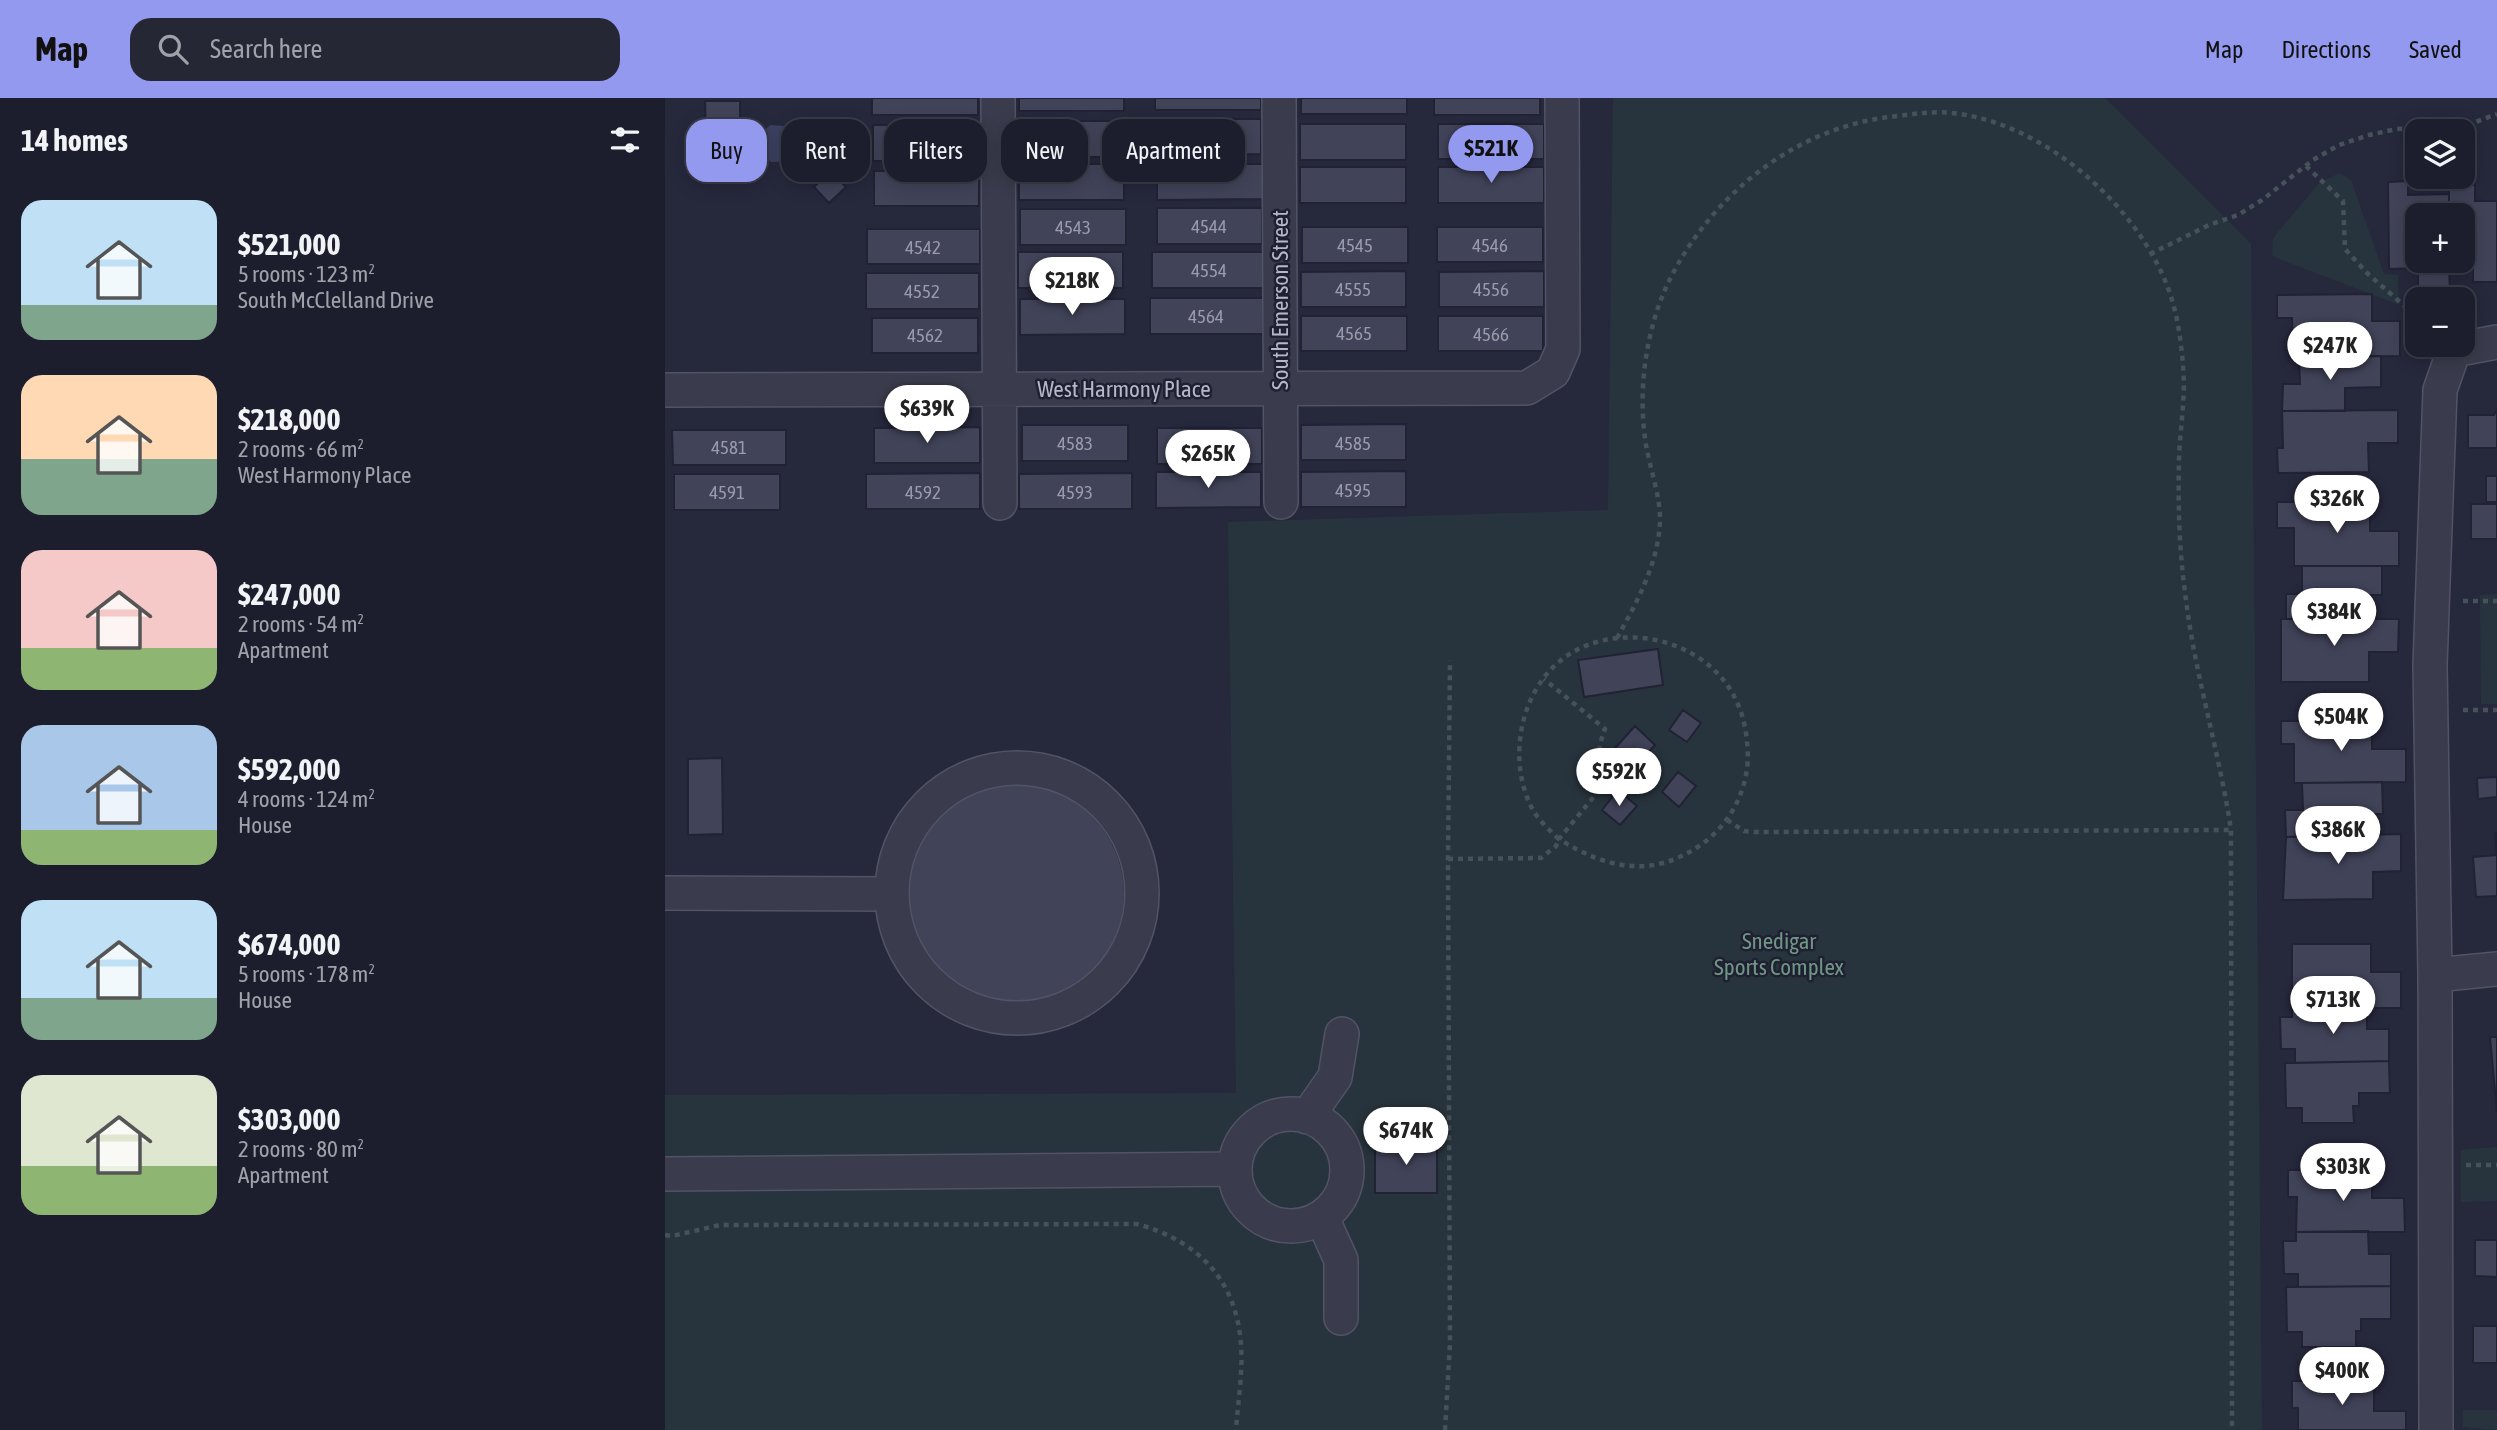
<!DOCTYPE html>
<meta charset="utf-8">
<style>
:root{--surface:#1c1e2d;--page:#252735;--text:#f1f3f6;--muted:#a0a2aa;--line:#3a3c49;--accent:#9399ef}
body{margin:0;font-family:"Asap Condensed",sans-serif;background:var(--page);color:var(--text);height:100vh;display:flex;flex-direction:column;font-size:26px;white-space:nowrap}
*{box-sizing:border-box;margin:0}
p{font-size:23px;color:var(--muted)}
.icon{flex:none;width:38px;height:38px;fill:none;stroke:currentColor;stroke-width:2;stroke-linecap:round;stroke-linejoin:round}
.map{position:relative;flex:1;overflow:hidden}
.side{display:flex;flex-direction:column;background:var(--surface);width:665px}
.side>*{flex:none}
.guide{position:absolute;left:21px;top:21px;width:665px;height:63px;display:flex;gap:14px}
.fabs{position:absolute;left:1740px;top:21px;display:grid;gap:14px}
.fabs a{display:grid;place-items:center;width:70px;height:70px;border-radius:14px;background:var(--surface);box-shadow:0 4px 18px #0003,0 0 0 2px var(--line);font-size:35px}
.price{position:absolute;translate:-50% -60px;padding:0 16px;border-radius:24px;background:#fff;color:#222;font-size:23px;line-height:46px;filter:drop-shadow(0 2px 4px #0008)}
.price::after{content:'';position:absolute;left:50%;top:42px;width:21px;height:16px;margin-left:-10px;background:inherit;clip-path:polygon(0 0,100% 0,50% 100%)}
.price.active{background:var(--accent);color:#111}
ul{padding:0;list-style:none}
li{display:flex;align-items:center;gap:21px;height:175px;padding:0 21px}
li span{display:grid;place-items:center;flex:none;width:196px;height:140px;border-radius:21px;color:#555}
li>.icon{margin-inline-start:auto}
span .icon{width:84px;height:84px;fill:#fffc;stroke-width:1}
li b{font-size:30px}
h2{display:flex;justify-content:space-between;align-items:center;height:84px;padding:0 21px;font-size:30px}
.pill{padding:0 24px;border-radius:21px;background:var(--surface);box-shadow:0 4px 18px #0003,0 0 0 2px var(--line);font-size:24px;line-height:63px}
.pill.active{background:var(--accent);color:#111}
header{display:flex;align-items:center;gap:42px;box-sizing:border-box;height:98px;padding:0 35px;background:var(--accent);color:#111}
header strong{font-size:33px}
nav{display:flex;gap:38px;margin-inline-start:auto;font-size:24px}
.search{width:490px;height:63px;background:var(--page);display:flex;align-items:center;gap:18px;box-sizing:border-box;padding:0 24px;border-radius:21px;color:var(--muted);font-size:26px}
main{display:flex;flex:1;min-height:0}
.map>svg:first-child{display:block}
</style>
<header>
<strong>Map</strong>
<div class="search"><svg class="icon" aria-label="search" viewBox="0 0 24 24"><circle cx="10" cy="10" r="6"/><path d="M15 15l6 6"/></svg>Search here</div>
<nav><a>Map</a><a>Directions</a><a>Saved</a></nav>
</header>
<main>
<section class="side">
<h2>14 homes<svg class="icon" aria-label="filters" viewBox="0 0 24 24"><path d="M4 7h16M4 17h16"/><circle cx="9" cy="7" r="2"/><circle cx="15" cy="17" r="2"/></svg></h2>
<ul>
<li><span style="background:linear-gradient(#bfe0f5 75%,#7fa58c 0)"><svg class="icon" aria-label="home" viewBox="0 0 24 24"><path d="M3 11l9-7 9 7M6 9v11h12V9"/></svg></span><div><b>$521,000</b><p>5 rooms · 123 m²</p><p>South McClelland Drive</p></div></li>
<li><span style="background:linear-gradient(#ffd9b3 60%,#7fa58c 0)"><svg class="icon" aria-label="home" viewBox="0 0 24 24"><path d="M3 11l9-7 9 7M6 9v11h12V9"/></svg></span><div><b>$218,000</b><p>2 rooms · 66 m²</p><p>West Harmony Place</p></div></li>
<li><span style="background:linear-gradient(#f6c9c9 70%,#8fb573 0)"><svg class="icon" aria-label="home" viewBox="0 0 24 24"><path d="M3 11l9-7 9 7M6 9v11h12V9"/></svg></span><div><b>$247,000</b><p>2 rooms · 54 m²</p><p>Apartment</p></div></li>
<li><span style="background:linear-gradient(#a9c7e8 75%,#8fb573 0)"><svg class="icon" aria-label="home" viewBox="0 0 24 24"><path d="M3 11l9-7 9 7M6 9v11h12V9"/></svg></span><div><b>$592,000</b><p>4 rooms · 124 m²</p><p>House</p></div></li>
<li><span style="background:linear-gradient(#bfe0f5 70%,#7fa58c 0)"><svg class="icon" aria-label="home" viewBox="0 0 24 24"><path d="M3 11l9-7 9 7M6 9v11h12V9"/></svg></span><div><b>$674,000</b><p>5 rooms · 178 m²</p><p>House</p></div></li>
<li><span style="background:linear-gradient(#dfe7d0 65%,#8fb573 0)"><svg class="icon" aria-label="home" viewBox="0 0 24 24"><path d="M3 11l9-7 9 7M6 9v11h12V9"/></svg></span><div><b>$303,000</b><p>2 rooms · 80 m²</p><p>Apartment</p></div></li>
</ul>
</section>
<div class="map">
<svg width="1832" height="1332" viewBox="0 0 1832 1332">
<rect width="100%" height="100%" fill="#26283c"/>
<path fill="#28343d" d="M948,0h492l146,146 11,1186h-1597v-335l571,-2 -8,-571 380,-12z
M1675,75l11,7 33,94 14,1 1,30 -127,-49 1,-18 47,-56z
M1832,496v110h-16l-1,-109z
M1832,1049v54l-36,1v-52z
M1798,1312h34v20l-34,-3z"/>
<path fill="#3d4163" d="M105,27l47,3 1,23 -13,4 -6,6 -28,1 -8,-6 -1,-23z"/>
<path fill="#414359" stroke="#212233" stroke-width="2" d="M207,0h106v17h-106z
M354,0h105v13h-105z
M490,0h106v12h-106z
M636,0h106v16h-106z
M769,0h106v17h-106z
M40,3h35v37h-34z
M483,21h113v35l-113,1z
M352,23h105v36h-105z
M635,26h106v36h-106z
M773,26h106v35h-106z
M208,27h105v36h-105z
M354,66h105v36h-105z
M492,66h106v35l-106,1z
M635,69h106v36h-106z
M773,69h106v36h-106z
M314,72v36h-105v-35z
M165,73l16,16 -17,16 -15,-16z
M1743,83v14l41,-1v21h-32v46h32l1,37 -32,1v-31l-29,1 -1,-87z
M1784,87h26v16h22v81h-24v-36h-11v-31h-13z
M492,110h105v36h-105z
M355,111h106v36h-106z
M637,129h106v36h-106z
M772,129h106v35h-106z
M202,131h113v35h-113z
M353,154h105v36h-105z
M487,154h114v36h-114z
M741,173v36h-105v-35z
M879,173v36h-105v-35z
M201,175h113v36h-113z
M1707,196v27h28v35l-107,1 -1,-39h-15v-23z
M485,200h113v36h-113z
M355,201h105v35l-105,1z
M636,218h106v35h-106z
M773,218h105v35h-105z
M207,220h106v35h-106z
M1716,258v31l-36,1v23h-63l1,-27h17l-1,-27z
M1832,311v39h-29v-33h26z
M1733,312v33h-30l1,29 -91,1 -1,-25h6l-1,-37z
M741,326v36h-105v-35z
M357,327h106v36h-106z
M315,329v36h-106v-35z
M492,330h105v36h-105z
M7,332h114v35h-113z
M741,373v36h-105v-35z
M491,374h105v35l-105,1z
M315,375v36h-114v-35z
M467,375v36h-113v-35z
M9,376h106v36h-106z
M1821,378h11v26h-11z
M1612,404h93v29h29v35h-105v-38h-17z
M1806,406h26v35h-26z
M1637,468h80v29h-36l1,24h-61v-25h16z
M1616,521h118l-1,33h-29v30h-88z
M993,551l5,36 -79,12 -6,-37z
M1018,612l18,13 -14,19 -18,-12z
M1707,622v29h34v33l-112,1v-39h-13v-23z
M970,628l20,19 -27,30 -21,-18z
M57,660l1,76 -35,1v-76z
M1013,674l18,14 -17,21 -17,-15z
M1832,679v20l-19,2 -1,-21z
M1717,684l1,32h-35v21l-62,2 -1,-27h18l-1,-27z
M238 796a111 111 0 1 1 222 0a111 111 0 1 1-222 0Z
M953,692l19,16 -17,19 -18,-15z
M1830,735h2v63l-21,1 -3,-40 24,-2z
M1736,736v37l-28,1v27l-90,1 3,-63z
M1627,846h79v28h30v36h-109z
M1702,909v22h22v32l-94,2v-14h-14l-1,-32h12v-9z
M1825,939h7v76z
M1724,963l1,32h-31v13h-6l1,17h-52v-15h-16l-1,-45z
M710,1043h62v52h-62z
M1623,1072h84v28h32l1,34h-109l1,-35h-9z
M1703,1133l1,23h22v32l-93,1v-13h-14l-1,-33h13v-9z
M1810,1142h22v37l-22,-1z
M1726,1188v33h-30v12h-5v16h-54v-15h-15l-1,-45z
M1808,1228h24v37h-24z
M1627,1283h82v30h32v19h-108v-22h-6z"/>
<g fill="none" stroke-linecap="round" stroke-linejoin="round">
<defs>
<path id="minor" d="M333,0l2,405
M614,0l2,404
M0,292l862,-2 26,-16 10,-23 -1,-251
M227 795a125 125 0 1 1 250 0a125 125 0 1 1-250 0Z
M0,795l225,1
M1770,877l62,-6
M570 1072a56 56 0 1 1 112 0a56 56 0 1 1-112 0Z
M642,1019l28,-40 7,-43
M0,1076l570,-5
M657,1120l19,42v58
M1771,1332l-1,-455 -5,-310 10,-275 14,-40 43,-8"/>
</defs>
<use href="#minor" stroke="#525364" stroke-width="36"/>
<path stroke="#46515a" stroke-width="4.5" stroke-dasharray="5 5" stroke-linecap="butt" d="M1641,68l37,35 2,48 22,24 50,44
M1485,156l59,-29 29,-10 24,-15 51,-40 26,-15 30,-10 28,-6 70,-4 30,-11
M1798,503h34
M952,540c20,-36 41,-74 43,-116 1,-23 -10,-54 -14,-77 -9,-55 0,-119 25,-168 43,-84 125,-149 219,-160 24,-3 46,-7 70,-3 88,13 177,92 208,174 9,24 13,52 15,77 3,31 -3,63 -4,94 -1,44 0,89 6,133 9,80 34,158 46,238l1,600
M1798,612h34
M1062,722l17,11 11,1 476,-2
M783,761l93,-1 15,-12 3,-7c-9,-8 -18,-17 -25,-27 -27,-47 -16,-117 26,-151 39,-32 99,-30 139,-3 30,20 45,49 48,84 5,40 -13,79 -45,102 -49,35 -95,25 -143,-5l51,-62c-14,-16 -12,-30 -5,-48l-61,-50
M1801,1067h31
M0,1137l7,1 48,-11 417,-1c61,17 99,55 104,120 2,28 -3,58 -5,86
M780,1332l5,-87 -2,-484 2,-199"/>
<use href="#minor" stroke="#3a3b4c" stroke-width="33"/>
</g>
<g text-anchor="middle" stroke-width="5" stroke-linejoin="round" paint-order="stroke">
<g font-size="19" fill="#999aac">
<text x="544" y="135">4544</text>
<text x="408" y="136">4543</text>
<text x="690" y="154">4545</text>
<text x="825" y="154">4546</text>
<text x="258" y="156">4542</text>
<text x="544" y="179">4554</text>
<text x="688" y="198">4555</text>
<text x="826" y="198">4556</text>
<text x="257" y="200">4552</text>
<text x="541" y="225">4564</text>
<text x="689" y="242">4565</text>
<text x="826" y="243">4566</text>
<text x="260" y="244">4562</text>
<text x="410" y="352">4583</text>
<text x="688" y="352">4585</text>
<text x="64" y="356">4581</text>
<text x="688" y="399">4595</text>
<text x="62" y="401">4591</text>
<text x="258" y="401">4592</text>
<text x="410" y="401">4593</text>
</g>
<g font-size="23" fill="#b6b7c7" stroke="#1f2031">
<text transform="translate(615 202) rotate(-90)" y="8">South Emerson Street</text>
<text x="459" y="299">West Harmony Place</text>
</g>
<g font-size="23" fill="#6f9685" stroke="#1f2031">
<text x="1114" y="851">Snedigar<tspan x="1114" dy="26">Sports Complex</tspan></text>
</g>
</g>
</svg>
<div class="fabs">
<a><svg class="icon" aria-label="layers" viewBox="0 0 24 24"><path d="M12 4l9 5-9 5-9-5zM3 14l9 5 9-5"/></svg></a>
<a>+</a>
<a>−</a>
</div>
<b class="price active" style="left:826px;top:87px">$521K</b>
<b class="price" style="left:407px;top:219px">$218K</b>
<b class="price" style="left:1665px;top:284px">$247K</b>
<b class="price" style="left:262px;top:347px">$639K</b>
<b class="price" style="left:543px;top:392px">$265K</b>
<b class="price" style="left:1672px;top:437px">$326K</b>
<b class="price" style="left:1669px;top:550px">$384K</b>
<b class="price" style="left:1676px;top:655px">$504K</b>
<b class="price" style="left:954px;top:710px">$592K</b>
<b class="price" style="left:1673px;top:768px">$386K</b>
<b class="price" style="left:1668px;top:938px">$713K</b>
<b class="price" style="left:741px;top:1069px">$674K</b>
<b class="price" style="left:1678px;top:1105px">$303K</b>
<b class="price" style="left:1677px;top:1309px">$400K</b>
<div class="guide">
<a class="pill active">Buy</a>
<a class="pill">Rent</a>
<a class="pill">Filters</a>
<a class="pill">New</a>
<a class="pill">Apartment</a>
</div>
</div>
</main>
